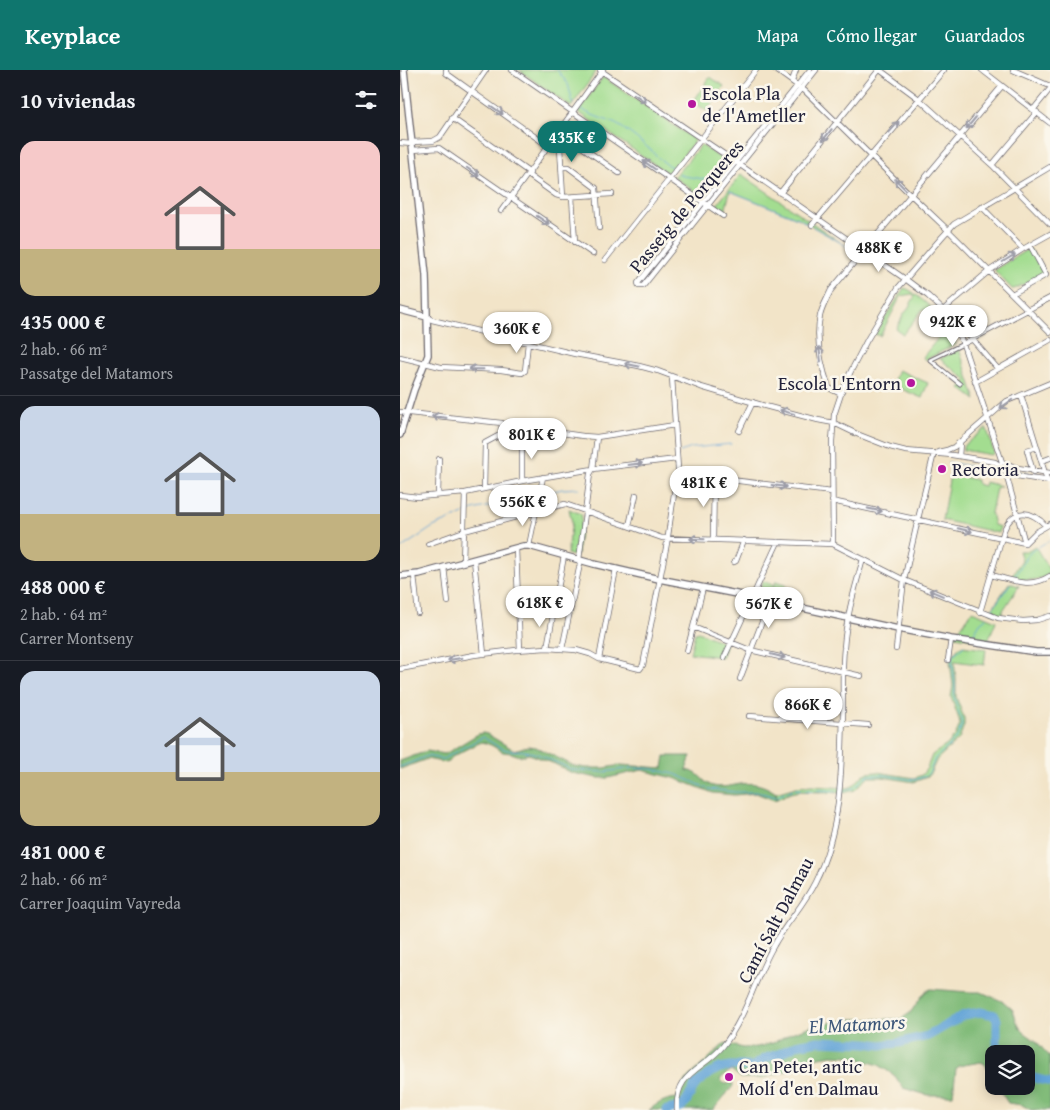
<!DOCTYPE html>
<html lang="es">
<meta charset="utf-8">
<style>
:root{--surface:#171b24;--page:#20242c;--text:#f1f3f6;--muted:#9ea1a6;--line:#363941;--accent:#0f766e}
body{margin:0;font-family:"Gentium Book Plus",serif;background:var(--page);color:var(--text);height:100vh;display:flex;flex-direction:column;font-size:19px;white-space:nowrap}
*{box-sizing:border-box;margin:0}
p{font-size:16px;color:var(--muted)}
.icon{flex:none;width:28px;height:28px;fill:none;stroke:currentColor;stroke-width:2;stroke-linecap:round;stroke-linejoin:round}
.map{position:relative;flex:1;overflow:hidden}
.panel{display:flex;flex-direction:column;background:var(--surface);width:400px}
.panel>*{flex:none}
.buttons{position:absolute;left:585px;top:975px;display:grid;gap:10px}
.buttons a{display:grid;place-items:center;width:50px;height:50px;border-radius:10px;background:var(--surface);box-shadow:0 2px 12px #0003;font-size:25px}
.price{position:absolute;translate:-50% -42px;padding:0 11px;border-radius:18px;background:#fff;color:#222;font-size:16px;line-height:32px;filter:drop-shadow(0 1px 2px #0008)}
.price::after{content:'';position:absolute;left:50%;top:30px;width:15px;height:11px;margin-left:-8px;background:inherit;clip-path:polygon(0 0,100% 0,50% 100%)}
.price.on{background:var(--accent);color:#fff}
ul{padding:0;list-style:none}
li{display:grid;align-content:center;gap:10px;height:265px;padding:0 20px}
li+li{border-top:1px solid var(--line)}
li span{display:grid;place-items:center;height:155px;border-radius:15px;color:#555}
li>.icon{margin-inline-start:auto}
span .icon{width:90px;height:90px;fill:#fffc;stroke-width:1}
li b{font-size:21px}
h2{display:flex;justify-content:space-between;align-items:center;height:60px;padding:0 20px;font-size:21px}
header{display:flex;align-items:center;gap:30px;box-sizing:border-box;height:70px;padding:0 25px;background:var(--accent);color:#fff}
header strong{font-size:24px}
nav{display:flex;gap:28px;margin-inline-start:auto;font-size:18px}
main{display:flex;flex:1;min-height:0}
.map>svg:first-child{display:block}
</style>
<header>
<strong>Keyplace</strong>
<nav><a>Mapa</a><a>Cómo llegar</a><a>Guardados</a></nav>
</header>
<main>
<section class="panel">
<h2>10 viviendas<svg class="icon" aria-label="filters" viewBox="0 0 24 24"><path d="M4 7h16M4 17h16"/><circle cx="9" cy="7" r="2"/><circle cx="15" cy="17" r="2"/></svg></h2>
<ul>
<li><span style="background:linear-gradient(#f6c9c9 70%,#c2b280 0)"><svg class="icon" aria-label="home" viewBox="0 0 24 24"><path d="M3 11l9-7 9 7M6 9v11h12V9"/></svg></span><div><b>435 000 €</b><p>2 hab. · 66 m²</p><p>Passatge del Matamors</p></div></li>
<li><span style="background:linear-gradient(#c9d6e8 70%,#c2b280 0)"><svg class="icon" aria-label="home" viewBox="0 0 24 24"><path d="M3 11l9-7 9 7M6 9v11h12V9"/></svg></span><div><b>488 000 €</b><p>2 hab. · 64 m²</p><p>Carrer Montseny</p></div></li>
<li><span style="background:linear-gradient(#c9d6e8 65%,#c2b280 0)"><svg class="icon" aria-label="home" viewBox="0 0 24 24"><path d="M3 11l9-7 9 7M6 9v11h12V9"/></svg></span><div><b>481 000 €</b><p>2 hab. · 66 m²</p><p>Carrer Joaquim Vayreda</p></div></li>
</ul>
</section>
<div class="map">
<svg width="650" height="1040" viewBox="0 0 650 1040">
<rect width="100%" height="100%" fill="#fbf7ec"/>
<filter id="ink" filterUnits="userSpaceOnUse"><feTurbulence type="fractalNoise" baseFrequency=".02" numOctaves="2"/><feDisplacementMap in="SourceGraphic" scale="10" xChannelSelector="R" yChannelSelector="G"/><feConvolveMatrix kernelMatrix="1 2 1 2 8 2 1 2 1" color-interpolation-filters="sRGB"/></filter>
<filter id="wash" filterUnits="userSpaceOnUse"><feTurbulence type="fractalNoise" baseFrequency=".0096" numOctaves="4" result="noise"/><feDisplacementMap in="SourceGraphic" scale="20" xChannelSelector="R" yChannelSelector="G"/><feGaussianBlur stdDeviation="1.12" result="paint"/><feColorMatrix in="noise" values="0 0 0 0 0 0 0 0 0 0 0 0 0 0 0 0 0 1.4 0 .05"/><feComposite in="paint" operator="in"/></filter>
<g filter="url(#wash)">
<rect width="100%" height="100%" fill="#f2e4c8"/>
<path fill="#a3dd90" stroke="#628066" d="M119,0h75l2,2 -25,35z
M203,7l92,63 -26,34 -91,-62z
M310,7l14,9 -17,25 -14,-9z
M301,75l28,19 -26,33 -29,-20z
M341,104l102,70 -43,-25 -70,-28 -5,21 -9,-6z
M628,179l3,1 13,23 -1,2 -29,14h-2l-17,-18 1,-2z
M504,218c6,1 12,7 17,11 18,14 25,24 35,45l-31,16 -2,-3 23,-29 -23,-19 -20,25 -7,-5 6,-11 1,-4 3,-2 9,-16 -3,-2 -11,2 -21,40 -5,-2z
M559,279l17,51 -16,-12 7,-8 -27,-21z
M498,300l30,13 -6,15 -30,-13z
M585,359h2l7,24 -2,2 -29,-5v-4z
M550,405l4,1v-1l23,5v4l7,2 1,-4 16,4 -5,2 -5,25 3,12 6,2 -2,6 -56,-13z
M169,439l12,5 1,3 -5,37 -3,2 -7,-2 5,-32z
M635,476l15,25v2c-12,9 -24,8 -39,4l11,-17 -3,-9h8z
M363,511l9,3 2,2 2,-5 10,3 -1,5h-2l-1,7 -23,-5z
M609,513l10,3 -19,29 -10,-3z
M572,541l24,10 -8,20 -33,-5z
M298,562l27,11 1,3 -5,11 -31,-4 5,-20z
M561,576l25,3 -2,16 -30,-4 2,17v19l8,21v7l-5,14 -22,20 -6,13 -4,5 -13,5 -31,-5h-13l-3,1 -12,12 -12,3 -44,-2 -9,2 -13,6 -1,-6 20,-6 16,-1 36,2 5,-2 10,-11 4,-2 10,-1 37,6 8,-3 5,-7 5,-13 15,-10 8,-9 5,-11 -1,-6 -8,-22 2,-11 -3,-25 2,-6z"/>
<path fill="#82bc7a" stroke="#526f5a" d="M83,663l4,1 27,16 14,-4 8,1 38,19 12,2h18l17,-3 42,3 2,-12h26l-5,14c4,1 8,2 11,4 5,4 9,10 16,12 9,2 17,0 27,-2 14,-2 25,1 36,9l1,6 -3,1 -18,-7 -22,2 -21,-2 -39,-15 -32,-8 -34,8h-10l-26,-5 -17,-9 -18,-7 -8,-3 -9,2 -9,-3 -8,-1 -12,-7 -9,-3 -5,2 -25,13 -5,6 -20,-4 -27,10v-8l27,-10 18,3 33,-20z
M531,919l38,3h12l23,10 9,8 4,12 3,6 5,5 11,8 14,16v53h-19l-9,-5 -14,-2 -11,-17h29v-32h-32v26l-9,-16 -4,-2 -23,4 -2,3 -3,26h-26l-24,-7 -8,-12 -16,-11 -30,-9 -17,-1 -30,5 -5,8 -35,10h-21l-10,-8 -11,9c3,4 5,6 10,4l3,1v2l-20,24h-64c9,-7 16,-11 28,-12l7,-16 41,-39 18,5 14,-1 16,-4 18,-10 23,-8 38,-6h49l9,-6 12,-17 4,-5z"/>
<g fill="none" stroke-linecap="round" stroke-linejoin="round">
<path stroke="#64a4d7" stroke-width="1" d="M157,0l11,14 5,20
M182,39c11,9 27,10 39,18 11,7 21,16 31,24 6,7 13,13 21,17
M279,104l4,2 28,4 4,2
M330,121l70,28 9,6
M413,157l30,17 14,10
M280,382l12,-4 39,-4
M548,392l41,8 12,1
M609,399l21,5
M142,424l20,-5 17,-1
M66,443l7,-3 65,-15
M0,479l33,-22 30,-13
M614,508l12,-21 7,-7 17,-10
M591,541l19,-27
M571,568l9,-15 6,-5
M0,697l27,-11 9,2 7,1 40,-22 14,9 10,4 18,1 13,3 35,16 31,2 28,-4 20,1 23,5 34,15 26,3h23l18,5 15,-7 6,-1 17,2 2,-1 21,1
M443,721l11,-3 12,-12 4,-1h13l31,5 12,-4 4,-5 5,-13 14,-12 8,-9 5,-12 -1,-6 -7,-22 1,-11 -3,-25 1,-6 11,-9"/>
<path stroke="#64a4d7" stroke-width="9" d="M626,1006l24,6
M267,1040l14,-3 5,-5 10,-18 14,-11 10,-5 11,-2h22l13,-8 15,-5 15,-8 22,-4 48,2 15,2 17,-2 30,-7 36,-21 16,-3 15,3 2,5v34"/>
</g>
</g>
<g filter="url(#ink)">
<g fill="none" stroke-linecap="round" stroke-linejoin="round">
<defs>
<path id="pedestrian" d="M560,314l-30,-24 33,-16"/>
<path id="minor" d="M46,0v3l102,73
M112,0l211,146
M200,0l146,99 162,112 20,15 15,14 12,16 8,18 39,118 16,6 32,5
M376,0l29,21 106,104 39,37 100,100
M480,0l39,29 73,66 58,59
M582,0l68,53
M613,0l37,16
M392,11l4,-11
M633,40l17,-21
M52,48l78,55
M159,61l60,42
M159,61l4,66
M12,72l21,-1 7,-4 46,-67
M0,73l12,1
M13,80l26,-2 154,106
M592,95l45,-53
M162,97h6l28,21 3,40
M128,105l28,20 7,2 49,-3
M380,123l99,-123
M172,127l3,45
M582,137l41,42
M101,141l102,-141
M412,155l132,-155
M205,190l151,-190
M239,216h4l173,-216
M239,216l-1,-3 172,-213
M612,224l34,-19 -16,-30
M543,240l46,-39 34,-22 27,-15
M27,247l5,3 143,34 64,12 19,5 43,16 64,19 53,14 16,3 23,11 33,13 16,4 46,4 43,7c6,3 9,9 16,12 8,4 29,5 39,7
M572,269l26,30
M563,274l87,-46
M0,287l41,10 60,3 21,3 3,-2 3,-28
M575,312l75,-42
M441,324l-12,-6c-8,-23 -14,-48 -9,-72 2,-9 7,-17 11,-26l171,-204
M621,325l26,85
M0,342l102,11 -1,13
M339,361l14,-29
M538,382l9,-2 7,-3 53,-46 43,-18
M559,386l1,-13
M642,391l8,-3
M605,400l20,73
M279,401l8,3 27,4 118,14
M633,402l-6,-22 10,-3
M122,411v-41l5,-12 56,8 14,1 78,-12
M84,419l1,-46 13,-7 24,4
M0,425l18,2 47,-4 57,-12 71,-12 84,-10
M38,425l1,-36
M432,431l193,42 11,-11 14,-8
M229,456l7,-31
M313,469l1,-61
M28,474l36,-13 101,-27 97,34 171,6 71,36 94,38 25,3 14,-1 13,-4
M433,474l-1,-103 2,-26 7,-21 9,-21 17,-33 22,-37 9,-15 44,-51 12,-13 96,-57
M129,476l14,-69
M116,478l4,102
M74,490l10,94
M63,492l2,-69
M334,492l2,-1 8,-21
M44,497l4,35
M14,505l4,38
M591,505c21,5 39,14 59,1
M580,542l24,-82c10,-23 27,-20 42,-4
M293,557l57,23 111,26
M147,578l17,-92
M162,579l18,-85 -1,-4 11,-86 3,-5 4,-32
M496,579l8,-69 14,-61 16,-66
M287,581l16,-63
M324,588l54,-116
M199,589l17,-90
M548,590l3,-21
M0,599l74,-14 42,-5 31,-2 29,2 14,4 9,5 41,10 3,-4 24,-122 9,-63 3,-9 -1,-2 -6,-92
M340,609l30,-78
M349,646l119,9
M277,1040c-2,-39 27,-40 46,-64 24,-30 32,-69 51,-101 12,-22 30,-40 41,-63 27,-53 27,-116 28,-174 0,-20 -1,-40 1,-60 2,-31 11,-60 19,-89"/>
<path id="tertiary" d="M0,240l27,7
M0,365l14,-45 14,-35 -2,-80 -22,-205
M0,506l19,-2 104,-28h6l65,18 65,15 93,18 146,32 53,10 85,13h14"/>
</defs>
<use href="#pedestrian" stroke="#6b666c" stroke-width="5"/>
<use href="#minor" stroke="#6b666c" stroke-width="6"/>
<use href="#tertiary" stroke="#6b666c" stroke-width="8"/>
<use href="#pedestrian" stroke="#fff" stroke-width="3"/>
<use href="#minor" stroke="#fff" stroke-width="4.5"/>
<use href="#tertiary" stroke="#fff" stroke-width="5.5"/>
</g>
<defs><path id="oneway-shaft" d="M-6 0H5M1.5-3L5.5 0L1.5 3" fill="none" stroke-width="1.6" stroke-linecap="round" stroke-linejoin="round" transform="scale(1.25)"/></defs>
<g stroke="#9c9ca7">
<use href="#oneway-shaft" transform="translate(240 28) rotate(34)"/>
<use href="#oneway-shaft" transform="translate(97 40) rotate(35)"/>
<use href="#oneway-shaft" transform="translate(571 53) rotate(130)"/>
<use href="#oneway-shaft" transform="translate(494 57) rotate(-49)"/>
<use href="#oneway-shaft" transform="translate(427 65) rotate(129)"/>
<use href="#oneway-shaft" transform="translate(249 95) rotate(-145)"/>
<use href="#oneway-shaft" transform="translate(73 102) rotate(35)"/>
<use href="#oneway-shaft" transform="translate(500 114) rotate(-135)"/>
<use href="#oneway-shaft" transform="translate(143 150) rotate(34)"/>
<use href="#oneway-shaft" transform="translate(609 188) rotate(-32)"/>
<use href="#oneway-shaft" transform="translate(420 284) rotate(-97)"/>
<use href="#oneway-shaft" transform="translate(232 295) rotate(-169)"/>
<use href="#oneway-shaft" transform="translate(76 299) rotate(-179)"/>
<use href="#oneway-shaft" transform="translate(606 334) rotate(145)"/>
<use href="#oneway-shaft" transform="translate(387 342) rotate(-165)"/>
<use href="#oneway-shaft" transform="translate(39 347) rotate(-174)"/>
<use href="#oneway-shaft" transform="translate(235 394) rotate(-7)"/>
<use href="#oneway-shaft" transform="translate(379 416) rotate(7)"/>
<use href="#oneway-shaft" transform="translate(475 440) rotate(12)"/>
<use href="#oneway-shaft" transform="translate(565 460) rotate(13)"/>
<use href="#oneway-shaft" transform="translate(297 469) rotate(-178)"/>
<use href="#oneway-shaft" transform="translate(536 523) rotate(-157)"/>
<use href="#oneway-shaft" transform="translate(378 586) rotate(14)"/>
<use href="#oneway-shaft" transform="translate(55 589) rotate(170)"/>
</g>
</g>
<g fill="#b5179e" stroke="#fbf7ec" stroke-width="2">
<circle cx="292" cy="34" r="5"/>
<circle cx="511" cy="313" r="5"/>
<circle cx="542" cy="399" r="5"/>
<circle cx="329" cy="1007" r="5"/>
</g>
<g text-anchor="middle" stroke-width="5" stroke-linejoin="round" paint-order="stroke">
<g font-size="19" fill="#22223b" stroke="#fbf7ec" text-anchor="start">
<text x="302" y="30">Escola Pla<tspan x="302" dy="22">de l'Ametller</tspan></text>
<text x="501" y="320" text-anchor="end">Escola L'Entorn</text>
<text x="552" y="406">Rectoria</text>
<text x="339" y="1003">Can Petei, antic<tspan x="339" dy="22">Molí d'en Dalmau</tspan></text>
</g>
<g font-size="19" fill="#22223b" stroke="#fbf7ec">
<text transform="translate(286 136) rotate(-50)" y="7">Passeig de Porqueres</text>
<text transform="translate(375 850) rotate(-62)" y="7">Camí Salt Dalmau</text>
</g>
<g font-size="20" font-style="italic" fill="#3c5679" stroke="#fbf7ec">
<text transform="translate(457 954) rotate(-3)" y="7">El Matamors</text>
</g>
</g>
</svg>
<div class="buttons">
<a><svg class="icon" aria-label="layers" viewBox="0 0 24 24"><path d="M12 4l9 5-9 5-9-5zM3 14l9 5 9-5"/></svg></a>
</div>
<b class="price on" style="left:172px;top:93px">435K €</b>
<b class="price" style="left:479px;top:203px">488K €</b>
<b class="price" style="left:553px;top:277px">942K €</b>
<b class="price" style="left:117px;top:284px">360K €</b>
<b class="price" style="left:132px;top:390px">801K €</b>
<b class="price" style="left:304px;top:438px">481K €</b>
<b class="price" style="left:123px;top:457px">556K €</b>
<b class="price" style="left:140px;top:558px">618K €</b>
<b class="price" style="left:369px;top:559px">567K €</b>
<b class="price" style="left:408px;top:660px">866K €</b>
</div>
</main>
